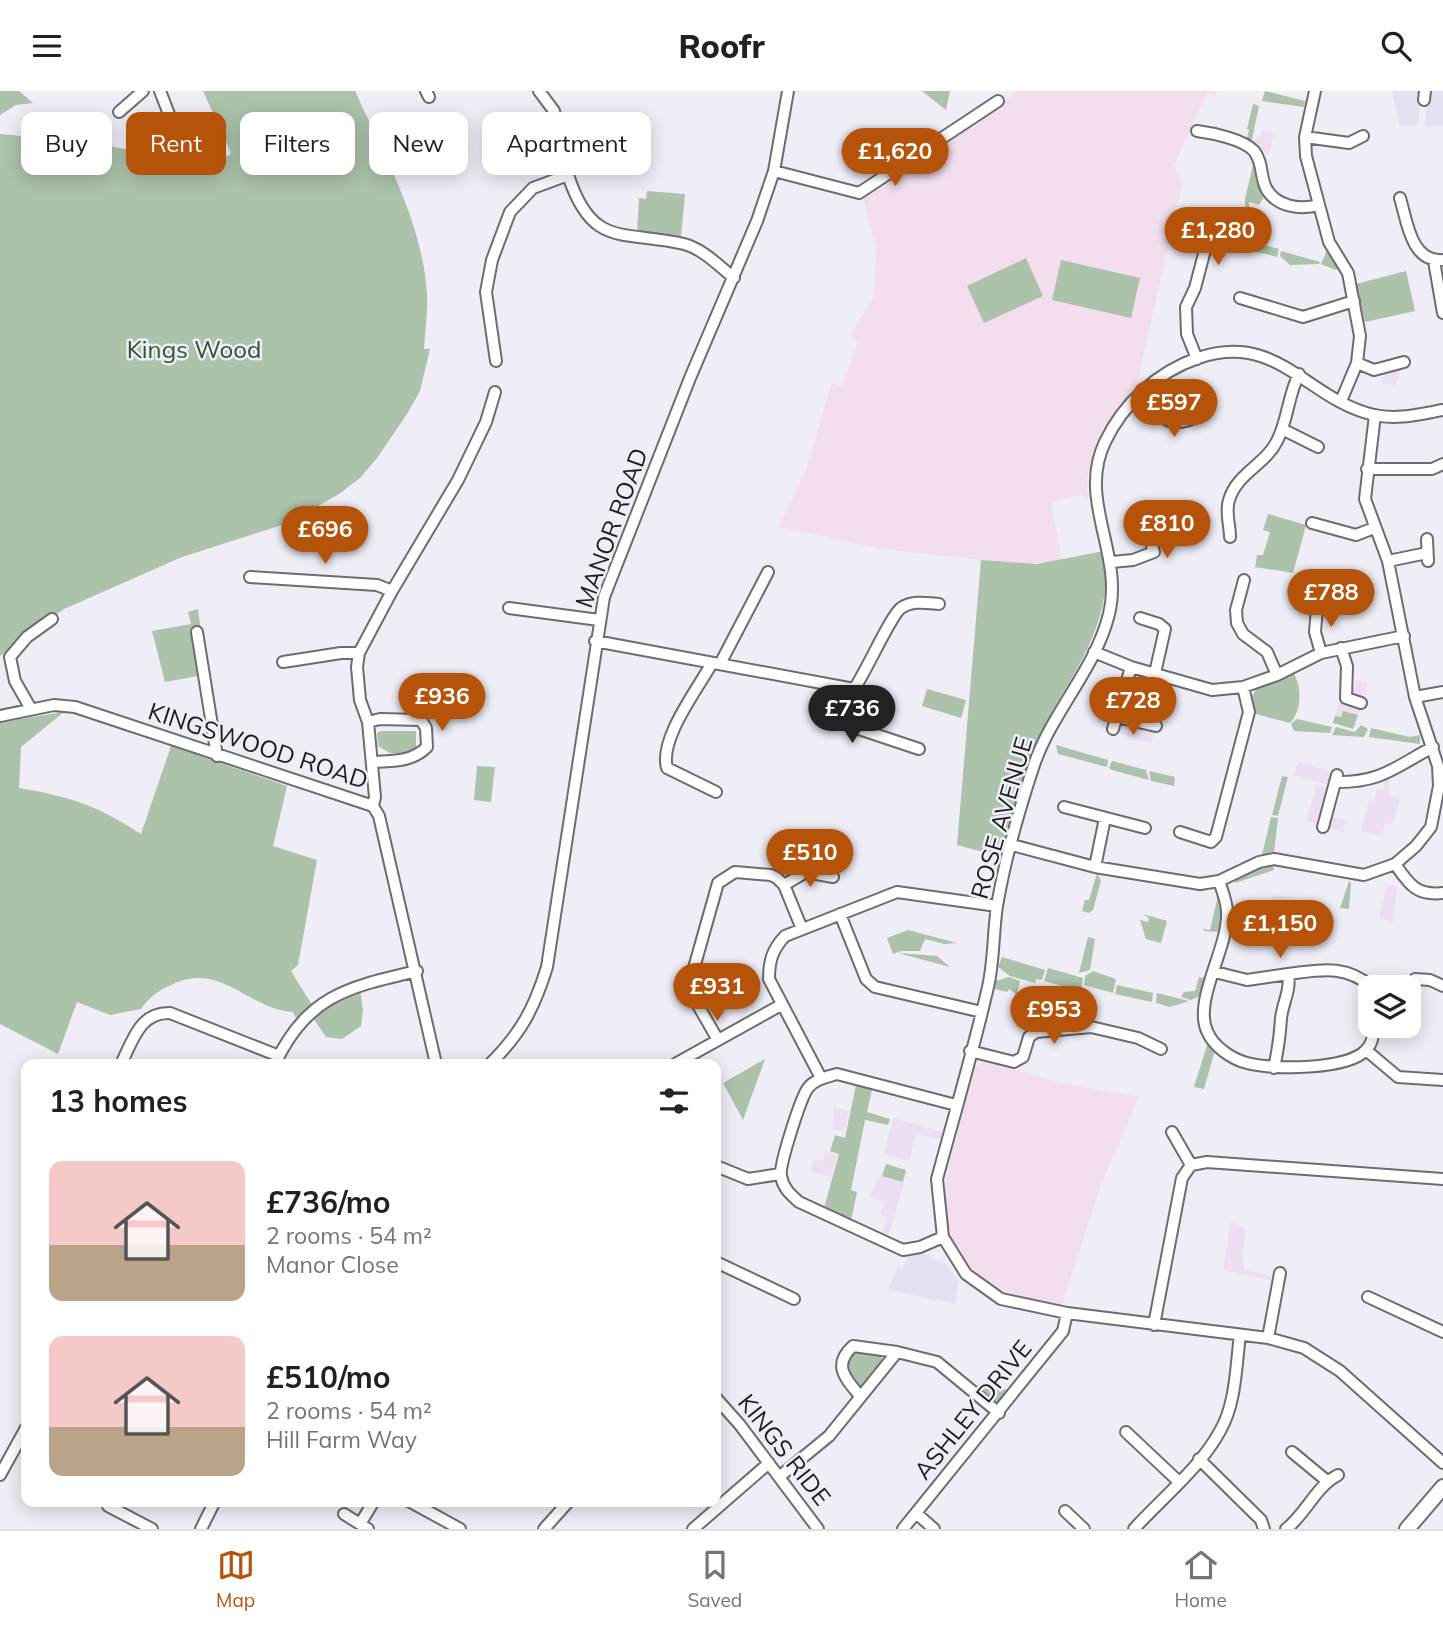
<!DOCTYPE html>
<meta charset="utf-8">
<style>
:root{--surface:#fff;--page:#f2f2f2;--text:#202124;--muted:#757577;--line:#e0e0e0;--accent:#b45309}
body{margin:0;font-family:Mulish,sans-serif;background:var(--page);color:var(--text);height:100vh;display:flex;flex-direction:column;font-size:26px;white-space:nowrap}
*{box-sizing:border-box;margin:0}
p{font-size:23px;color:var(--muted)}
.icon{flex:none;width:38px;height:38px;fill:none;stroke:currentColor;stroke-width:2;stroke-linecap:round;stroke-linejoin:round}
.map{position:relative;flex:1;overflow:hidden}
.panel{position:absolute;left:21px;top:968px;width:700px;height:448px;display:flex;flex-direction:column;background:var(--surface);border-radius:14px;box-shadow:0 4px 18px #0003}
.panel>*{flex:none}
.top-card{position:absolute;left:21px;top:21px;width:700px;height:63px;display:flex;gap:14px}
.controls{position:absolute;left:1358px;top:884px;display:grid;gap:14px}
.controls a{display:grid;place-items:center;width:63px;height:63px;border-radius:14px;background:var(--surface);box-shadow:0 4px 18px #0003;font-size:35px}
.price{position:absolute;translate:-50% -60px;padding:0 16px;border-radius:24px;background:var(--accent);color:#fff;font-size:23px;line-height:46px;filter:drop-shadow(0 2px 4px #0008)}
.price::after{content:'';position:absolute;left:50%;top:42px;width:21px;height:16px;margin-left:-10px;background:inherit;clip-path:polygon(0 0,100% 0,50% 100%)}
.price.selected{background:#222;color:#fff}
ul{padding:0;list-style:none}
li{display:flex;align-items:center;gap:21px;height:175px;padding:0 28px}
li span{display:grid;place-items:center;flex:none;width:196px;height:140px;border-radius:14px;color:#555}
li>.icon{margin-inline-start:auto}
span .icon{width:84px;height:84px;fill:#fffc;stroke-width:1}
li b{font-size:30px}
h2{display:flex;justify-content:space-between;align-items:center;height:84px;padding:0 28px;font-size:30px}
.tag{padding:0 24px;border-radius:14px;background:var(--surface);box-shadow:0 4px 18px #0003;font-size:24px;line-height:63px}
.tag.selected{background:var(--accent);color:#fff}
header{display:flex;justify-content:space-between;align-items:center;height:91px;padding:0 28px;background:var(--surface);font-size:32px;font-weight:800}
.dock{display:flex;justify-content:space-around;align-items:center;height:98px;border-top:2px solid var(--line);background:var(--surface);font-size:19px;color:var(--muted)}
.dock a{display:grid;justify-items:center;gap:4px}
.dock .selected{color:var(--accent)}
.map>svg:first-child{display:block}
</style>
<header><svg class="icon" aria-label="menu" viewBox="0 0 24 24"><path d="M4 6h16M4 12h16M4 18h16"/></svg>Roofr<svg class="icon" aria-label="search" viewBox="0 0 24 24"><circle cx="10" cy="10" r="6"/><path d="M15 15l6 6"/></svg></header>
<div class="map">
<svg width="1443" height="1438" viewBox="0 0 1443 1438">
<rect width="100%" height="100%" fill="#efedf6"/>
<path fill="#e5e1f1" d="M1392,0h29l-3,35h-18z
M1428,0h15v35l-18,1z
M921,1162l24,10 14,18 -4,23 -67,-14 10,-24 5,2 5,-12z"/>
<path fill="#eddff2" d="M1262,39l12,4 -6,21 -14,-11 2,-9 5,1z
M1396,278l4,1 -4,15 -14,-2 2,-12z
M1357,589l11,3 -10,32 -15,-4 -2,6 -6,-1 4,-16 10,2z
M1125 617a8 8 0 1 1 16 0a8 8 0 1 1-16 0Z
M1126,632l29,8 -4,12 -33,-10 2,-6z
M1298,670l34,11 -4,13 -34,-10z
M1389,687l1,17 10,4 -7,26 -8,-2 -3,13 -21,-5 8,-31 5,1 3,-12 7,1v-10z
M1315,693l13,4 -2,7 8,2 -4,19 16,4 -3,12 -37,-11 9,-28z
M1387,793l10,3 -4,35 -14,-4z
M1273,804l21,3 -1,9 5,1 -7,22 -29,8z
M834,1016l15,4 -5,21 -11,-3z
M893,1027l50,14 -2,8 -25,-6 -7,27 -25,-7z
M825,1060l12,4 -6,22 -21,-5 4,-12 9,1z
M880,1084l24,7 -15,53 -6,-2 4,-16 -7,-3 4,-12 -15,-5z
M1231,1131l15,7 -4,25 2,16 27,6 -2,4 -46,-10z"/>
<path fill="#f2deed" d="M1017,0h201l-2,4 -9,-2 -33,72 8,19 -46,204 -22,27 -18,32 -9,32 1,19 -8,-3 -29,7 11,59 -43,3 -136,-15 -104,-22 27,-57 26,-87 10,4 16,-46 -7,-3 1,-6 22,-35 2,-49 -13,-51 132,-87z
M986,971l76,21 77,14 -39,90 -38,118 -50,-10 -26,-14 -23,-22 -15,-29 -3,-48 29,-115z"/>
<path fill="#acc2ab" d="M0,0h19l14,12 -17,2 -16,10z
M203,0h152c29,65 68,131 72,204 1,17 -2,36 -3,54h6l-10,42 -13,23 -30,44 -17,20 -21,16 -51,29 -106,34 -118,52 -64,47v-522l87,8 72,13 69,1 3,-3z
M922,0h28l-4,19z
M1265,0l40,10 -1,6 -42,-6z
M1253,13l6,2 -8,38 -5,-1 3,-13 -2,-1z
M1254,70l11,34 -6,10 -10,-3v21l-3,13 -1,-37z
M647,100l38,3 -4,43 -44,-6 2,-33 7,1z
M1245,149l34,9 -2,8 -33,-8z
M1327,159l12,19 -3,1 -15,-6z
M1281,160l39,11 -1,2 -29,1 -10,-9z
M1026,167l17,38 -59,27 -17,-37z
M1061,169l79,18 -9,40 -79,-18z
M1406,180l9,40 -50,11 -9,-38z
M1268,423l38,11 -13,48 -38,-6 2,-12h6l7,-23 -7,-2z
M1104,460c12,74 -35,125 -66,187 -17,37 -25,80 -36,119l-45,-12 24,-285 56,4z
M198,518l6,44 -8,4 2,19 -33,6 -13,-51 39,-7 -3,-12z
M1293,581c9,14 9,39 -3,51l-34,-9 -4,-17 5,-10z
M927,598l39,11 -5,18 -39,-12z
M1343,620l15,4 -5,14 -20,-6 2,-7 6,1z
M64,621l-43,35 -2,41c52,9 77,17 122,46l30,-88 116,40 -14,60 44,14 -19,105 -7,6 21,34 -16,13 -3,-6c-45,-2 -72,-52 -122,-27 -13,6 -22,12 -30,24l-31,6 -33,-13 -19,52 -58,-30v-302z
M1297,628l35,8 -2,6 -36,-2 -3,-7z
M1361,634l7,4 -4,8 -32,-2 4,-8 19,5z
M1371,637l39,9 10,-2v9l-51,-7z
M381,640h35v23l-26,-1 -12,-7 -1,-13z
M1056,654l52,15 -1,7 -49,-13z
M1112,670l34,9 3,10 -37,-10 -3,-2z
M477,675l18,1 -4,35 -17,-2z
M1149,680l26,6 -1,9 -23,-5z
M1282,685l6,1 -10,39 -6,-1z
M1271,726l7,1 -4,34 -12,3z
M1273,772l1,7 -39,13 -1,-5z
M1097,782l4,8 -8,29 -4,3 -7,-2 3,-11h4z
M1349,790l2,2 -2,26 -9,-1z
M1218,805l6,9 -4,27 -16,-1 -1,-2 7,1z
M1143,823l24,7 -6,22 -15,-4 -6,-19 8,2 1,-4z
M908,839l49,13 -13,1 -19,-5 -5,12h-19l-8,3 -6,-16z
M1088,846l7,2 -5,31 -11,3z
M898,862l39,3 13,11z
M1002,866l43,13 -3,10 -6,-1 -1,4 -25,-7 -12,-9z
M1048,877l35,10 -2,13 -37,-10z
M1093,880l23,8 -3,14 -29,-8 1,-9z
M1009,886l11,4 -3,14 -8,-6 -2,3 -12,-3 1,-8z
M1199,886l8,2 -9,18 -7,3 -10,-3 3,-5 11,-1z
M1117,894l36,8 -1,9 -37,-8z
M360,899l3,20 -2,16 -19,13 -16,-2 -13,-19 29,-22z
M1157,902l32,8 -19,6 -14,-4z
M1208,951l7,8 -11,39 -10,-2z
M765,968l-22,61 -20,-37z
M856,994l16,5 -5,22 23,7 -2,6 -23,-5 -14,70 6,2 -6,29 -27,-13 15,-54 -9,-3 5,-16 10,3z
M886,1073l20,6 -3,12 -21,-6z
M860,1257l18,4 6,10 -20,25 -8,-1 -12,-14 6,-20z
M977,1294l32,5 -10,13 -23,-14z"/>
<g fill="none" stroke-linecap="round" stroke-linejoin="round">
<defs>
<path id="minor" d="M160,0l14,36
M426,0l3,6
M539,0l15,20 4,19
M1315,0l-10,46 1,19 23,86 19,31 12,63 -3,27 -16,38
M1424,9l1,-9
M119,21l24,-21
M1197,40c15,2 46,8 57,20 9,11 6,25 12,37 10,19 34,22 53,17
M1305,46l44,6 14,-7
M774,80l85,22 139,-92
M1400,107c7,23 11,65 43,62
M1178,129l32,11 -15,57 -9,19 1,27 10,25
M1434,170l9,52
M1240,207l63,19 51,-16
M496,270l-10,-69 6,-32 18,-48 23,-24 35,-13c24,74 55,55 116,69 19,5 35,22 50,34
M1357,272l17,7 30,-8
M1142,299c17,22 22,41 52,28l5,-19
M1443,319c-23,4 -45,10 -69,5 -68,-16 -96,-84 -176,-57 -41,14 -75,46 -93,84 -28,58 19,112 4,172 -13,54 -57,98 -75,151 -15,45 -29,94 -37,141 -4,27 -3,55 -9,81 -15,65 -34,129 -51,192l6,58 23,37 35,25 66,14 201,25 36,10 36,23 103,92
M1282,338l36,18
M1367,378h65l11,-5
M1312,432l44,12 18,-7
M1230,446c0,-12 -5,-25 -1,-37 8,-27 37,-36 48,-59 11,-21 11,-46 22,-67
M1427,448l1,22
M1388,470l39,-8
M1112,471l21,-2 21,-8 -6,-20 -9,-6
M250,486l127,8 15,6
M1244,489l-8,30 1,13 6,11 24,18 10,23
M509,517l90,12
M1317,517l-2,24 6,21
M1140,527l19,6 6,5 -10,44
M197,541l20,124
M595,550l259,48c12,-17 37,-74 47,-81 11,-8 26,-5 38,-4
M1341,557l6,18 -1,32 15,5
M1094,561l37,15 81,23 31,-3 34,-12 44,-22 83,-17
M283,571l58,-9h18
M712,572c-15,27 -53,76 -45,105l49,24
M720,573l48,-92
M854,598l-4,31 3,7 66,22
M1415,606l28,-5
M31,618l-16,-28 -5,-24 17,-20 25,-18
M0,625l54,-11 21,2 298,99 6,10 57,248
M1117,626l39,9
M368,631l12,-3 41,1 5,8 1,19c-15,15 -34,14 -55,15
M1113,638l18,-62
M1335,691c46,1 60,-15 98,-35
M373,715l2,-9 -7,-75 -8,-22 -3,-33 2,-14 33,-62 66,-111 28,-58 9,-30
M1064,716l81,21
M1323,736l14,-52
M1180,741l31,10 5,-5 33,-125 -6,-25
M1012,754l83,22 105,17 19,-3 40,-19 15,-3 90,16 31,-11 21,-18 15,-19 8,-41 -1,-20 -23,-69 -27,-136 -23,-62 10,-84
M1395,773c14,20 21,32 48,29
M1095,776l10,-49
M1219,790c3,9 8,21 8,31 2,35 -34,88 -20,119 6,15 24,28 40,32 25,7 101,7 119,-13 7,-7 7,-15 8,-25
M784,794l22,-13 27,5
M840,823l26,65 9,8 107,25
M1215,881l32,8 41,-6
M1415,888l15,1 13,6
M718,949l-23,-40 -5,-18 28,-99 17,-11 36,3 6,3 7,7 18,44
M1366,959l32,27 45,3
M970,960l44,11 9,-5 6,-20 7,-5 55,-5 47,11 23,11
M121,973c12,-24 19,-52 49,-51l109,43
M275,973c32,-69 74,-77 142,-93
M490,973c31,-31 44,-55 57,-97l57,-370 86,-219 67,-157 17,-50 14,-80
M675,973l106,-59
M1274,977c4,-18 6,-32 7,-50 2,-16 10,-28 7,-44 33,-4 57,-10 84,13
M821,987l-52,-99c0,-18 3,-29 16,-43l112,-44 100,14
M1172,1041l19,33
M1191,1074l16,-3 236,17
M716,1075l32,13 32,-5
M943,1146l-23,10 -17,3 -104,-48c-9,-8 -16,-14 -18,-26 -2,-11 20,-79 27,-88 7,-9 19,-11 29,-14l119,31
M716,1171l78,37
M1368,1206l75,35
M1154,1234l28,-147 9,-13
M1268,1247l12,-65
M860,1305c-15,-18 -28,-31 -7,-50l44,6
M716,1307l24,27 78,104
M1126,1341l52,49
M1292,1361l35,29
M1199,1368l62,61 3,9
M0,1384l26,-47
M779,1386l50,-41 68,-84 40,10 62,51
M106,1410l2,5 44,23
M409,1410l51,28
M1065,1420l19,18
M916,1422l18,16
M344,1423l24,15
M360,1433l14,-23
M201,1438l14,-28
M544,1438l25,-28
M693,1438l76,-66
M903,1438l160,-198 4,-18
M1134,1438c28,-31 66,-61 86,-98 16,-27 16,-66 20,-96
M1286,1438c20,-15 29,-42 52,-54"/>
<path id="major" d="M1407,1438l36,-42"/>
</defs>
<use href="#minor" stroke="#6d6b73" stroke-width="14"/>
<use href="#major" stroke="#6d6b73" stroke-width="18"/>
<use href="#minor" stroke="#fff" stroke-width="10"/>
<use href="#major" stroke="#fff" stroke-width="14"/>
</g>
<g text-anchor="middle" stroke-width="5" stroke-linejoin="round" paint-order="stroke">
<g font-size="24" fill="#305431" stroke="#efedf6">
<text x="194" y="267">Kings Wood</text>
</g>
<g font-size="24" fill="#1c1c1f" stroke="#efedf6">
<text transform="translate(612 437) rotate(-70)" y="8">MANOR ROAD</text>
<text transform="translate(258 655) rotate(18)" y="8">KINGSWOOD ROAD</text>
<text transform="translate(1002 727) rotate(-74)" y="8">ROSE AVENUE</text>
<text transform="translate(973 1319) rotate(-51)" y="8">ASHLEY DRIVE</text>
<text transform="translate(784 1359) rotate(52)" y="8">KINGS RIDE</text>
</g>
</g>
</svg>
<div class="controls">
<a><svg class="icon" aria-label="layers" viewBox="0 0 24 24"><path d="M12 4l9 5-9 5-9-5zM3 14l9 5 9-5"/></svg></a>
</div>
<b class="price" style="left:895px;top:97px">£1,620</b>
<b class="price" style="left:1218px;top:176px">£1,280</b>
<b class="price" style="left:1174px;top:348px">£597</b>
<b class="price" style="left:1167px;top:469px">£810</b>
<b class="price" style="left:325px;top:475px">£696</b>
<b class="price" style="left:1331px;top:538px">£788</b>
<b class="price" style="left:442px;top:642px">£936</b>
<b class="price" style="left:1133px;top:646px">£728</b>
<b class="price selected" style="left:852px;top:654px">£736</b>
<b class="price" style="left:810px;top:798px">£510</b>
<b class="price" style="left:1280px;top:869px">£1,150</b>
<b class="price" style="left:717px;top:932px">£931</b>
<b class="price" style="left:1054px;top:955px">£953</b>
<div class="top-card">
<a class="tag">Buy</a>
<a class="tag selected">Rent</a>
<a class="tag">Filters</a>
<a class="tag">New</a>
<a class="tag">Apartment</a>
</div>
<section class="panel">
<h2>13 homes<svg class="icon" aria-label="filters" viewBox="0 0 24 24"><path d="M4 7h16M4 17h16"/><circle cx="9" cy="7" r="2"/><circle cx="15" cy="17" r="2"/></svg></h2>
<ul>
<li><span style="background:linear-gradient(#f6c9c9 60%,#b9a48a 0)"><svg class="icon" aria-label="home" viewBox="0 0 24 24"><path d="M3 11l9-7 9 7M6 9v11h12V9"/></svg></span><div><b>£736/mo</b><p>2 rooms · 54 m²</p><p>Manor Close</p></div></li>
<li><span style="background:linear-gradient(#f6c9c9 65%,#b9a48a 0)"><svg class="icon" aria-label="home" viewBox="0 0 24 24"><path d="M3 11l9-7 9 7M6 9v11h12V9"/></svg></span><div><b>£510/mo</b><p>2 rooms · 54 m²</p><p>Hill Farm Way</p></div></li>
</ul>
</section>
</div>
<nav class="dock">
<a class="selected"><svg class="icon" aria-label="map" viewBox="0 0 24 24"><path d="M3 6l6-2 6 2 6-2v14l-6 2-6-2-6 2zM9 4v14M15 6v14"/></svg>Map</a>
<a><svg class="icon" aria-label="saved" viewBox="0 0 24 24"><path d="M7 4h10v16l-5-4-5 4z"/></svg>Saved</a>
<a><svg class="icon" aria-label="home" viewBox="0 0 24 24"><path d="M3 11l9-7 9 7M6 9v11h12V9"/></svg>Home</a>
</nav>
